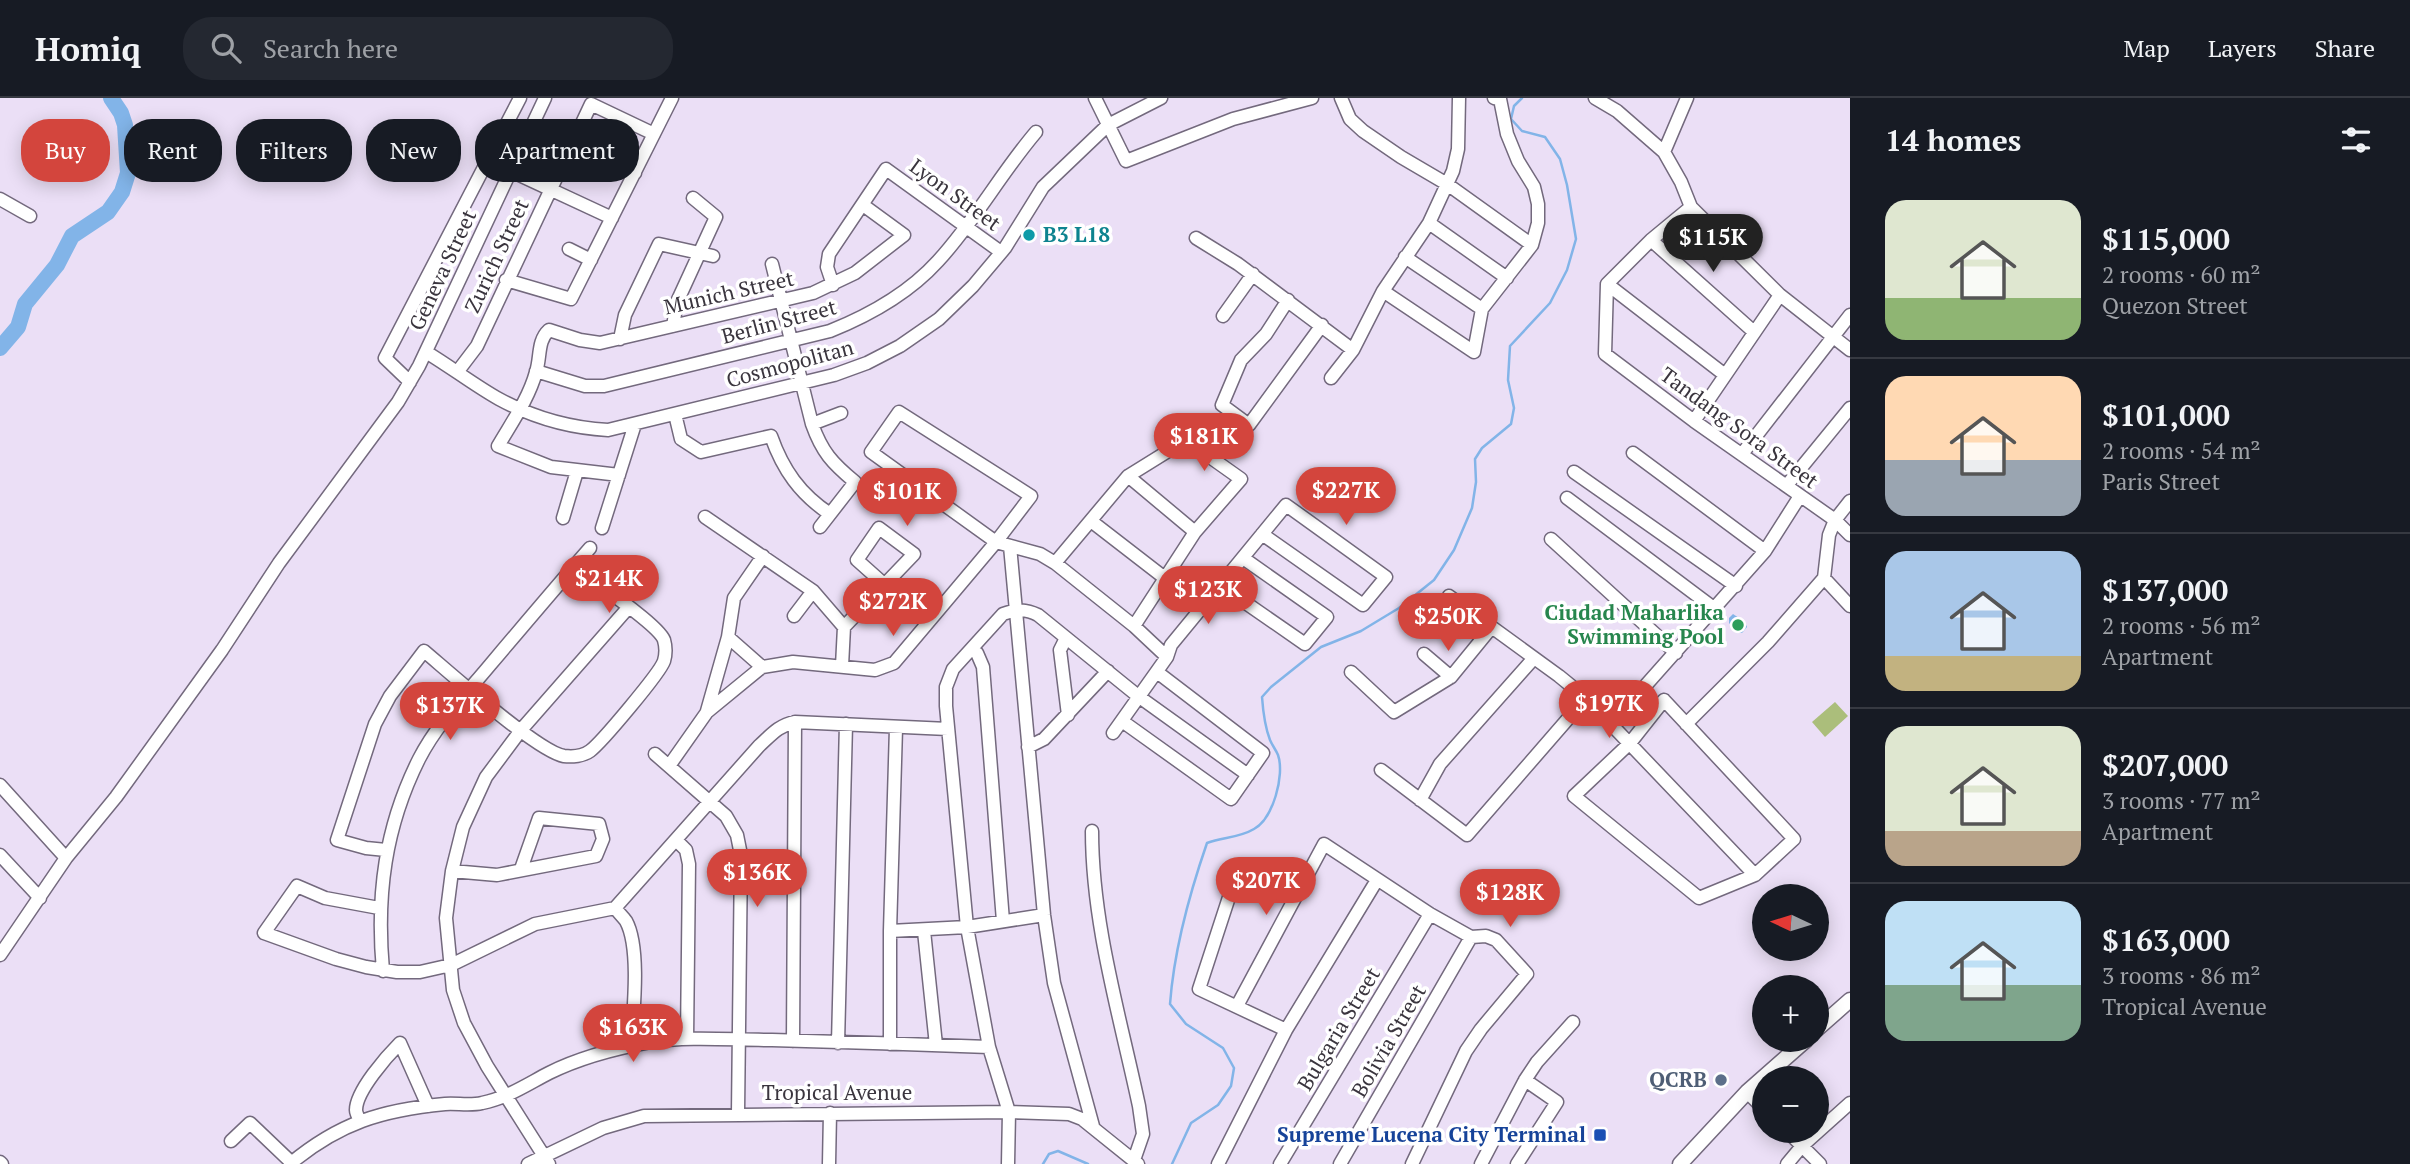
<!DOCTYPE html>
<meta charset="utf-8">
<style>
:root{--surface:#171b24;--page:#242831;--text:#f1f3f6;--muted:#9ea1a6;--line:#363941;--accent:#d3453d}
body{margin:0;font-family:"PT Serif",serif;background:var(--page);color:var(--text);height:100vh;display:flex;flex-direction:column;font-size:26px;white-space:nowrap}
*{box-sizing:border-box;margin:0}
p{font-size:23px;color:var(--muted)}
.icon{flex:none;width:38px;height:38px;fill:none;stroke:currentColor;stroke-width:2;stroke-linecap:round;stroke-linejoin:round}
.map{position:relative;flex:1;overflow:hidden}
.side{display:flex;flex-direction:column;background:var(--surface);width:560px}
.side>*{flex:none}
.guide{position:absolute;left:21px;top:21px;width:665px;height:63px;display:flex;gap:14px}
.needle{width:46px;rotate:274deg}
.fabs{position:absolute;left:1752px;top:786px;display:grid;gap:14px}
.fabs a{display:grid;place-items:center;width:77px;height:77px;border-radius:50%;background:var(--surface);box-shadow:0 4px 18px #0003;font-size:35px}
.price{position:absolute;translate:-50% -60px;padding:0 16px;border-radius:24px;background:var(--accent);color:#fff;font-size:23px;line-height:46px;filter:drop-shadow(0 2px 4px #0008)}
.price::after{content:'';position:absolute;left:50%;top:42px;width:21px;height:16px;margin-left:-10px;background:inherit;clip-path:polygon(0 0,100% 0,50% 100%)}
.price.on{background:#222;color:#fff}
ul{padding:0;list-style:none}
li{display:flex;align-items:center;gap:21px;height:175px;padding:0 35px}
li+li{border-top:2px solid var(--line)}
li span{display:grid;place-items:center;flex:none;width:196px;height:140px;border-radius:21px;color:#555}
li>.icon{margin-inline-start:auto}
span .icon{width:84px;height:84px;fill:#fffc;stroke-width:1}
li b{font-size:30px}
h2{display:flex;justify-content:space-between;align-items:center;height:84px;padding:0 35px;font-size:30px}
.chip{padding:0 24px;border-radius:28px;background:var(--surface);box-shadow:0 4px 18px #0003;font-size:24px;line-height:63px}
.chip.on{background:var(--accent);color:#fff}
header{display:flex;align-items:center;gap:42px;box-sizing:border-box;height:98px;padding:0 35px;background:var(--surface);border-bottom:2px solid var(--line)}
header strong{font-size:33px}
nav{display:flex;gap:38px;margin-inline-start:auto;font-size:24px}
.search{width:490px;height:63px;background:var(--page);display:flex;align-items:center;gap:18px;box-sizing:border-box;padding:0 24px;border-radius:28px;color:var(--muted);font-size:26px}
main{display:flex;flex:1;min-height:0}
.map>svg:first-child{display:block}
</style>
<header>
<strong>Homiq</strong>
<div class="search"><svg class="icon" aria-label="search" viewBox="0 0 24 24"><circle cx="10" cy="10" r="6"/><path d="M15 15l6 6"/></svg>Search here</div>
<nav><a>Map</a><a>Layers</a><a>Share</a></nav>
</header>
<main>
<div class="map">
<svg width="1850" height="1066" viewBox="0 0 1850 1066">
<rect width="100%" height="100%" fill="#ebdff6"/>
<path fill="#abbe7b" d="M1835,604l13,14 -23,21 -13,-15z"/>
<path fill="#82b4e8" d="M1733,516l12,8 2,5 -5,6h-3l-10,-10v-5z"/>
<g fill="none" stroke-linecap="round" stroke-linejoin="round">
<path stroke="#82b4e8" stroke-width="2.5" d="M1043,1066l6,-10 9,-3 30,13
M1172,1066l19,-41 27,-18 13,-19 3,-18 -11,-20 -37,-24 -16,-20c4,-54 19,-109 37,-161 16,-6 32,-5 47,-14 19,-10 31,-54 24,-74 -2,-5 -6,-10 -8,-15 -5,-13 -7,-29 -8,-43l9,-10 50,-40 40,-16 38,-23 35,-28 20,-30 18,-42 4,-26 -1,-23 7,-11 29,-24 3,-16 -6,-28 2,-34 40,-43 17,-33 9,-31 -9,-54 -7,-26 -15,-22 -23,-6 -11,-12 3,-13 8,-8"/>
<path stroke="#82b4e8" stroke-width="16" d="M0,250l18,-21 7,-23 32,-39 15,-29 36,-24 14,-20 6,-19 -3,-48 -4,-12 -10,-15"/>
<defs>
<path id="minor" d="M1095,0l31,63 107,-42 79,-21
M1341,0l9,21 13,12 38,26 46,27 85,61
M1595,0l22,13 47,41 17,30 10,25 89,88 70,55
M1664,54l23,-54
M612,64l23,11
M511,73l101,47
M0,101l30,17
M1691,109l-40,33 -44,44 -2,70 89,67 141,99 15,15
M1429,125l78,55
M1196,140l42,26 115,86 30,-59 46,-68 24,-52 5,-22 1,-51
M1651,142l103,92
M569,151l22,11
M1405,159l77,52
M772,166l40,160c10,28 20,39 43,58l-35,45
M506,182l65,19 101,-201
M1607,186l118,91
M833,187l-6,-18 2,-13 57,-85 115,83
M1383,193l91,61 8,-43 50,-64 6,-22v-19l-4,-17 -16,-26 -11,-27 -7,-35 -6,-1
M1288,202l-22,34 -25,26 -19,45 27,20 73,-100
M1223,218l30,-42
M673,228l4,-24 39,-85 -23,-19
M620,241l5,-24 34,-71 54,12
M426,254c25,15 48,33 73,47 33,18 71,29 109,31l226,-55 33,-12 33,-17 39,-27 34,-33 32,-38 38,-61 65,-62 53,-27
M458,273l19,-25 114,-242 63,30
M536,273l49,15h19l226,-55c40,-16 79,-38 108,-70 37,-40 63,-88 98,-129
M1331,280l22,-28
M410,284l-25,-24 135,-260
M675,316l6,25 20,13 70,-16c12,34 29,58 59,78
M1694,323l86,-126
M812,326l29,-11
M1633,355l132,98
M1742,356l108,-139
M1574,374l162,114
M619,377l-68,-8 -53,-21c14,-24 31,-48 38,-74 5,-15 1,-31 13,-42l31,10 20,3 213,-50 42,-20 49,-38 -41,-30
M1128,378l67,56
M1787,387l63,-77
M1567,400l148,111
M705,419l108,74 31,36
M563,420l14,-47
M1091,423l75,58
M602,430l33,-104
M1551,441l125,114
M1010,448l34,369 10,68 39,143
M1055,465l73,-87 58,-36 55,39 -46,53 -61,94
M1824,480l5,-43 6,-15 15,-19
M1824,480l26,28
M1220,487l85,59 22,-27 -84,-59
M1449,498l110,80 27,22 169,177
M794,518l19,-25
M728,539l34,30
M1066,540l-6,12 8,65
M971,552l6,3 6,14 20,254
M1424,556l27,23
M842,568l2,-39 70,-73 -35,-26 -22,32 28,25
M1351,574l43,40 57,-35 40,-49
M1646,587l119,-134 35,-55
M1664,602l130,139 -39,36 -56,23 -125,-102 56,-53z
M707,613l21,-74 6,-39 29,-42
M1122,623l109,78 32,-46 -106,-81
M1686,626l82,-82 56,-64
M1113,635l54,-76 4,-12 115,-140 100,72 -23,28 -101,-71
M1028,649l16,-8 64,-68
M655,656l71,62 11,19 4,20 -3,258
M669,668l38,-54 55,-45 31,-5 82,8 19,-7 102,-121 35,-46 -132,-84 -28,40 125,90 44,12 15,9 79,63 33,31
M1381,672l86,65 119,-137
M0,687l66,73
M1420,702l20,-36 94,-106
M1092,733c0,93 28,185 47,275l4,28 -9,26
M676,742l10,10 3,14 -2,175
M386,752l-20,-2 -29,-8 38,-116 15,-28 34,-45c25,21 114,101 140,105 8,1 19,0 26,-5 11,-8 70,-78 74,-90 2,-7 2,-14 0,-21 -6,-16 -73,-60 -90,-73
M0,757l40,43
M452,773l45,4 99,-19 7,-17 -4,-15 -60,-6 -18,51
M1245,782l-13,8 -33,101 87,41
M379,810l-54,-10 -28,-12 -33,47 72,26 30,8 31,5h23l31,-7 84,-41 80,-16 144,-162c12,-11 20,-21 36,-24l153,7
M615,810c3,4 8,9 11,13 15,27 7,95 5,126
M890,833l77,-4 77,-12
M924,833l12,114
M0,857l66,-97 50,-61 106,-147 57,-87 119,-161 21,-36 126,-268
M383,873c-7,-76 2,-144 36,-212 18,-35 46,-64 71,-94 33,-39 66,-78 100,-117
M1237,908l87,-162 106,70 41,23 15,-1 10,4 31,34 -46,55 -15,22 -54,113
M793,943l2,-319
M838,945l8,-319
M890,946v-113l6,-203
M1747,994l17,17
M360,1023c-1,-2 -4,-9 -4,-11 0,-19 31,-54 44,-67l28,63
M1786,1032l34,34
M231,1043l19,-18 43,41
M0,1064l2,2
M290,1066c49,-41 92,-54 155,-60 12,-1 25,2 37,-1 25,-5 44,-18 67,-30 30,-15 68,-25 101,-31 40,-6 82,-2 122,-2 72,2 145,4 217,7
M528,1066l75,-36 41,-12 365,-4 60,2 13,5 56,45
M549,1066l-62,-98 -23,-43 -11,-33 -7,-72 6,-47 11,-44 23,-50 35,-47 107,-122
M829,1066l1,-51
M1008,1066l1,-52 -20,-65 -22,-120 -21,-221v-19l7,-18 50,-55c13,-5 23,-5 35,1l100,81 110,79
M1218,1066l68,-134 91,-150
M1280,1066l150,-250
M1340,1066l131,-227
M1481,1066l44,-84 12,-18 36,-40
M1517,1066l40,-62 -32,-22
M1787,1066l15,-18 48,-43"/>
<path id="major" d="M1816,932l34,-30
M1680,1066l67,-72 59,-52"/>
</defs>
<use href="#minor" stroke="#73697d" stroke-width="15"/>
<use href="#major" stroke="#73697d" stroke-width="17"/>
<use href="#minor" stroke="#fff" stroke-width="12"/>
<use href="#major" stroke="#fff" stroke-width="14"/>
</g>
<circle fill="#0f9aa8" stroke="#fff" stroke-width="2.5" cx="1029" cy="137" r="7"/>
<circle fill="#2e9e5b" stroke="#fff" stroke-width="2.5" cx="1738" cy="527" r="7"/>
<circle fill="#5c6f8a" stroke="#fff" stroke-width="2.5" cx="1721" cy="982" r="7"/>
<rect fill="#1a4fb4" stroke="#fff" stroke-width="2.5" x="1593" y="1030" width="14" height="14" rx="3.5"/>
<g text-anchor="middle" stroke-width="7" stroke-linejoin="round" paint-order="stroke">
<g font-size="21" fill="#3a353e" stroke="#fff">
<text transform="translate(955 97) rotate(36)" y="7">Lyon Street</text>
<text transform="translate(497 158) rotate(-65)" y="7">Zurich Street</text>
<text transform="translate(443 172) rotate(-65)" y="7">Geneva Street</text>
<text transform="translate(729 195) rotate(-13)" y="7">Munich Street</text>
<text transform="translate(779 224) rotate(-15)" y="7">Berlin Street</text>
<text transform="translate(790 266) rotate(-15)" y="7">Cosmopolitan</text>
<text transform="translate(1739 330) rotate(36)" y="7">Tandang Sora Street</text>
<text transform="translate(1339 931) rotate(-59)" y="7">Bulgaria Street</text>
<text transform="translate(1389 943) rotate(-60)" y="7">Bolivia Street</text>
<text x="837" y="1002">Tropical Avenue</text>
</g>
<g font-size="21" font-weight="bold" fill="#0d838f" stroke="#fff" text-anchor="start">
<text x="1043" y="144">B3 L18</text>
</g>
<g font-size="21" font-weight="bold" fill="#27864d" stroke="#fff" text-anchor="end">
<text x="1724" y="522">Ciudad Maharlika<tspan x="1724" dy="24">Swimming Pool</tspan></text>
</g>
<g font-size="21" font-weight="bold" fill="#4e5e75" stroke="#fff" text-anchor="end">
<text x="1707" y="989">QCRB</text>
</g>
<g font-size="21" font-weight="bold" fill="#164399" stroke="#fff" text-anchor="end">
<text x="1586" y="1044">Supreme Lucena City Terminal</text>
</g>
</g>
</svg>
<div class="fabs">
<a><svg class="needle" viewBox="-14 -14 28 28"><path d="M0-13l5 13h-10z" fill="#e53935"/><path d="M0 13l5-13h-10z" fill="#9ea1a6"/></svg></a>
<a>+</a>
<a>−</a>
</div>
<b class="price on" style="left:1713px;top:176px">$115K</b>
<b class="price" style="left:1204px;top:375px">$181K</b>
<b class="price" style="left:1346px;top:429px">$227K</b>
<b class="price" style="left:907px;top:430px">$101K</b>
<b class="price" style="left:609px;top:517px">$214K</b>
<b class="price" style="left:1208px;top:528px">$123K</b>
<b class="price" style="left:893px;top:540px">$272K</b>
<b class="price" style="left:1448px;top:555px">$250K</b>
<b class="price" style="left:1609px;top:642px">$197K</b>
<b class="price" style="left:450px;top:644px">$137K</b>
<b class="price" style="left:757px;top:811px">$136K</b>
<b class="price" style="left:1266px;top:819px">$207K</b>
<b class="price" style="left:1510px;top:831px">$128K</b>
<b class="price" style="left:633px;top:966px">$163K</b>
<div class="guide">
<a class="chip on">Buy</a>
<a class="chip">Rent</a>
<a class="chip">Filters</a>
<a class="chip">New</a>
<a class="chip">Apartment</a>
</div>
</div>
<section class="side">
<h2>14 homes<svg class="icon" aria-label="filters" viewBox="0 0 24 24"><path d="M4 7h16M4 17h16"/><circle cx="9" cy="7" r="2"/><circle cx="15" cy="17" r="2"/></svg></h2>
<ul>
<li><span style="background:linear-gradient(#dfe7d0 70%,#8fb573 0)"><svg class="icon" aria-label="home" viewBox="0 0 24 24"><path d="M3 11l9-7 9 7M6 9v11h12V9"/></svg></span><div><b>$115,000</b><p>2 rooms · 60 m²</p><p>Quezon Street</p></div></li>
<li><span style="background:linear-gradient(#ffd9b3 60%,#9aa5b1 0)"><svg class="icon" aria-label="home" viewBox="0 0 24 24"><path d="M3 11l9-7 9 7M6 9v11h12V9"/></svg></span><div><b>$101,000</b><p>2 rooms · 54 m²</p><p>Paris Street</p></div></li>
<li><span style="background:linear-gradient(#a9c7e8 75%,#c2b280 0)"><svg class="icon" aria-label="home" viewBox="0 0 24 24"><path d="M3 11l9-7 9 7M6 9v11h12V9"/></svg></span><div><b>$137,000</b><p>2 rooms · 56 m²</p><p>Apartment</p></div></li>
<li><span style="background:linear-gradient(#dfe7d0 75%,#b9a48a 0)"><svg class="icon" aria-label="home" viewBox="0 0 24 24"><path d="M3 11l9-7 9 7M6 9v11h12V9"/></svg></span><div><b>$207,000</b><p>3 rooms · 77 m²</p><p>Apartment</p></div></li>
<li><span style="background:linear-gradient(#bfe0f5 60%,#7fa58c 0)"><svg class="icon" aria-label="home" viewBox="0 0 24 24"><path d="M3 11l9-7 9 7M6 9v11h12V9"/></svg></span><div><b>$163,000</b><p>3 rooms · 86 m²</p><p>Tropical Avenue</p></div></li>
</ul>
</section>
</main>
